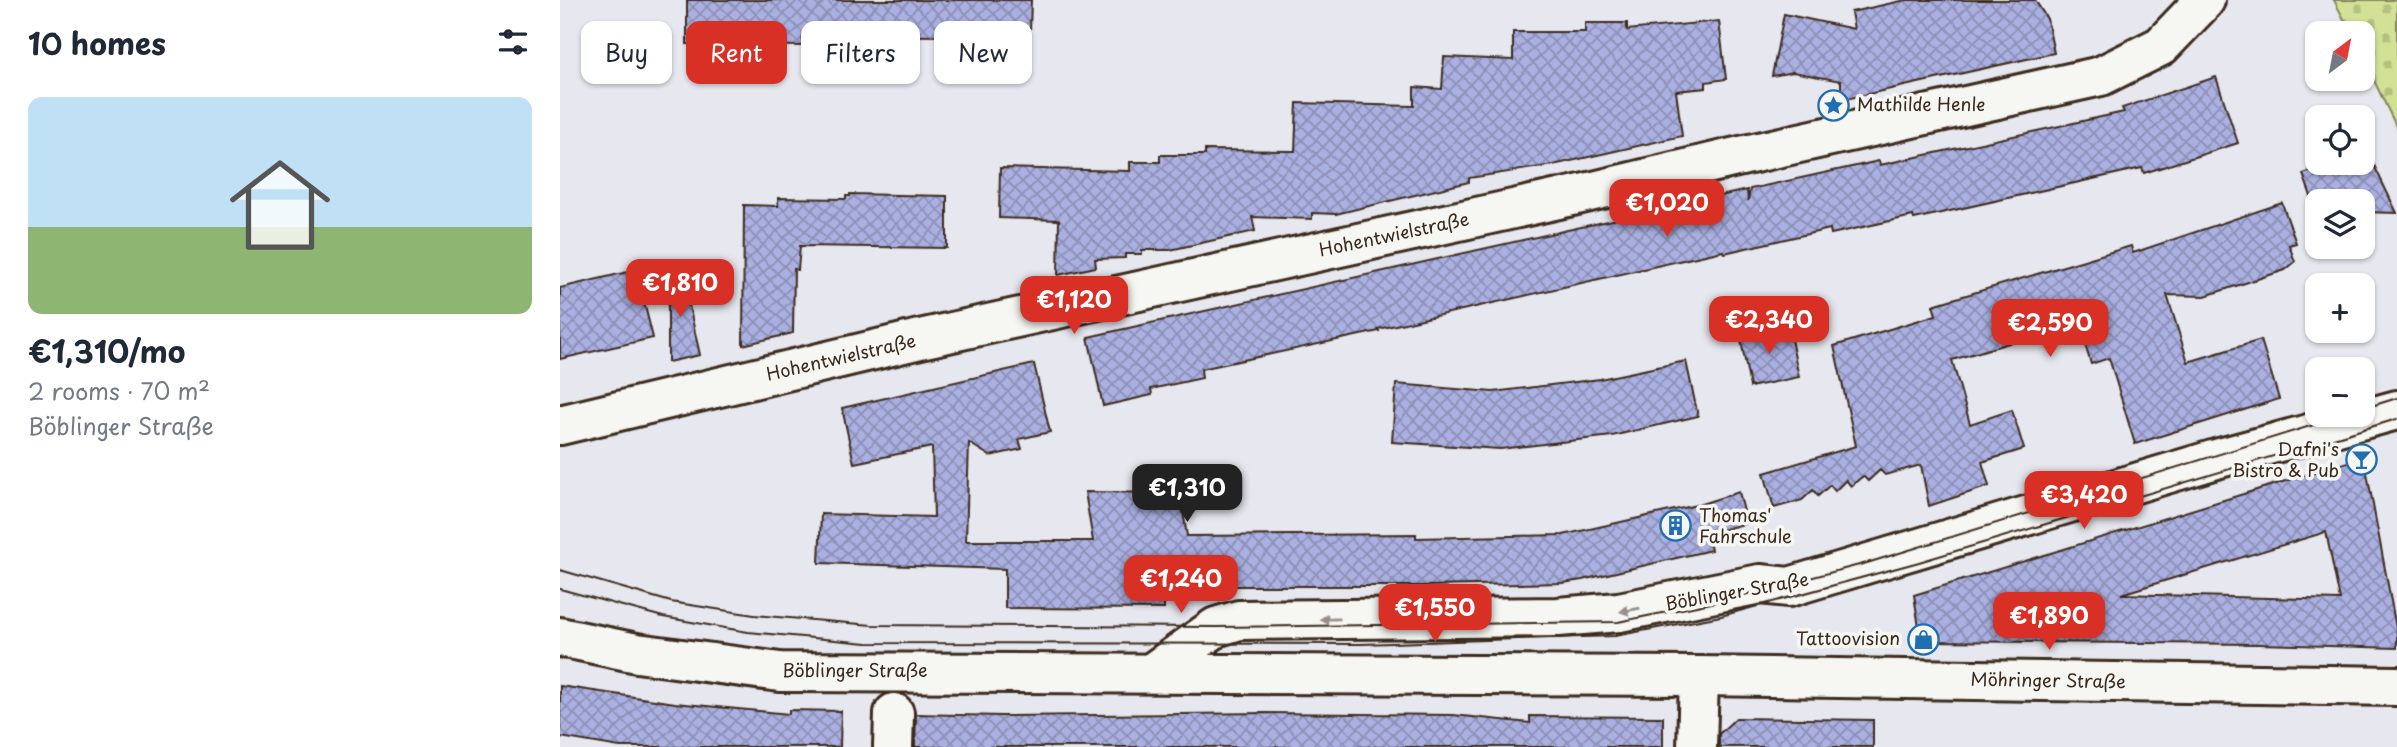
<!DOCTYPE html>
<meta charset="utf-8">
<style>
:root{--surface:#fff;--page:#f6f6f7;--text:#1f2937;--muted:#747a83;--line:#e0e1e3;--accent:#d93025}
body{margin:0;font-family:"Playpen Sans",sans-serif;background:var(--page);color:var(--text);height:100vh;display:flex;flex-direction:column;font-size:26px;white-space:nowrap}
*{box-sizing:border-box;margin:0}
p{font-size:23px;color:var(--muted)}
.icon{flex:none;width:38px;height:38px;fill:none;stroke:currentColor;stroke-width:2;stroke-linecap:round;stroke-linejoin:round}
.map{position:relative;flex:1;overflow:hidden}
.sheet{display:flex;flex-direction:column;background:var(--surface);width:560px}
.sheet>*{flex:none}
.banner{position:absolute;left:21px;top:21px;width:665px;height:63px;display:flex;gap:14px}
.needle{width:46px;rotate:32deg}
.fabs{position:absolute;left:1745px;top:21px;display:grid;gap:14px}
.fabs a{display:grid;place-items:center;width:70px;height:70px;border-radius:14px;background:var(--surface);box-shadow:0 2px 5px #0004;font-size:35px}
.price{position:absolute;translate:-50% -60px;padding:0 16px;border-radius:14px;background:var(--accent);color:#fff;font-size:23px;line-height:46px;filter:drop-shadow(0 2px 4px #0008)}
.price::after{content:'';position:absolute;left:50%;top:42px;width:21px;height:16px;margin-left:-10px;background:inherit;clip-path:polygon(0 0,100% 0,50% 100%)}
.price.selected{background:#222;color:#fff}
ul{padding:0;list-style:none}
li{display:grid;align-content:center;gap:14px;height:371px;padding:0 28px}
li+li{border-top:2px solid var(--line)}
li span{display:grid;place-items:center;height:217px;border-radius:14px;color:#555}
li>.icon{margin-inline-start:auto}
span .icon{width:126px;height:126px;fill:#fffc;stroke-width:1}
li b{font-size:30px}
h2{display:flex;justify-content:space-between;align-items:center;height:84px;padding:0 28px;font-size:30px}
.tag{padding:0 24px;border-radius:14px;background:var(--surface);box-shadow:0 2px 5px #0004;font-size:24px;line-height:63px}
.tag.selected{background:var(--accent);color:#fff}
main{display:flex;flex:1;min-height:0}
.map>svg:first-child{display:block}
</style>
<main>
<section class="sheet">
<h2>10 homes<svg class="icon" aria-label="filters" viewBox="0 0 24 24"><path d="M4 7h16M4 17h16"/><circle cx="9" cy="7" r="2"/><circle cx="15" cy="17" r="2"/></svg></h2>
<ul>
<li><span style="background:linear-gradient(#bfe0f5 60%,#8fb573 0)"><svg class="icon" aria-label="home" viewBox="0 0 24 24"><path d="M3 11l9-7 9 7M6 9v11h12V9"/></svg></span><div><b>€1,310/mo</b><p>2 rooms · 70 m²</p><p>Böblinger Straße</p></div></li>
</ul>
</section>
<div class="map">
<svg width="1837" height="747" viewBox="0 0 1837 747">
<defs>
<pattern id="cemetery-stones" width="16" height="16" patternUnits="userSpaceOnUse" patternTransform="scale(1.75)"><rect width="16" height="16" fill="#d2e195"/><path d="M2 7V4a2 2 0 0 1 4 0v3zM10 15v-3a2 2 0 0 1 4 0v3z" fill="#b5c180"/></pattern>
<pattern id="building-cross-hatch" width="8" height="8" patternUnits="userSpaceOnUse" patternTransform="scale(1.75)"><rect width="8" height="8" fill="#aab0e1"/><path d="M0 0l8 8M0 8l8-8" fill="none" stroke="#8c8fb6"/></pattern>
</defs>
<rect width="100%" height="100%" fill="#e7e8ef"/>
<filter id="ink" filterUnits="userSpaceOnUse"><feTurbulence type="fractalNoise" baseFrequency=".0143" numOctaves="2"/><feDisplacementMap in="SourceGraphic" scale="14" xChannelSelector="R" yChannelSelector="G"/><feConvolveMatrix kernelMatrix="1 2 1 2 8 2 1 2 1" color-interpolation-filters="sRGB"/></filter>
<g filter="url(#ink)">
<path fill="url(#cemetery-stones)" stroke="#86865a" stroke-width="2" d="M1774,0h63v128l-34,-70 -1,-25h-11z"/>
<path fill="url(#building-cross-hatch)" stroke="#3b2a1e" stroke-width="2" fill-rule="evenodd" d="M127,0h344l-1,31 -80,-2v7l-147,-1v11l-116,-2z
M1346,0h129l12,19 7,34 -213,47v-19l-48,-9 -21,4 12,-62 70,15 -3,-17z
M1159,21l7,58 -20,3v6l-30,3 6,45 -129,29 -84,13v4l-133,32 -24,-1v6l-60,-2 3,14 -85,19h-28v4h-17v4l-30,1 1,8 -38,8 1,-55 -60,-2 1,-50 130,3v-9h30v-7h45v-5l90,1 2,-48 117,3v-19l28,2 2,-32 69,3v-28h72v-9h42v7z
M1656,77l22,66 -94,30 -2,-5 -228,51 -1,-3 -82,18 -1,-5 -106,24 -1,-2 -345,78 1,2 -178,38 1,9 -51,11 1,6 -49,11 -15,-69 659,-147 1,11 2,-12 129,-28 1,4 244,-53 -2,-4z
M1773,163h40l24,50 -35,-1v-11h-45l-1,9 -13,-36z
M290,194l97,2v52l-147,-2 -2,24 -4,-1 -1,64 -50,12 1,-140 34,1v-8l68,1v-3h4z
M1722,203l14,40 -7,2 6,17 -10,8 -80,26 -38,-1 21,67 73,-22 18,59 -144,45 -26,-86 -18,6 -8,-26 -3,1 -1,-5 -22,7 -4,-11 -101,30 18,64 42,-14 12,39 -42,13 7,24 -60,20 -8,-41 -36,10 -5,-5 -12,11 -5,-5 -12,10 -5,-6 -11,11 -5,-6 -12,11 -5,-6 -11,10 -28,8 -10,-35 92,-27 -22,-100 102,-31 -3,-10 198,-59 2,7z
M120,265l20,90 -32,7v-95z
M76,270l17,68 -93,21v-71z
M1228,325l11,52 -49,10 -10,-52z
M1126,361l12,55 -86,20 -112,13 -108,-7 4,-58 97,8 107,-13z
M474,364l16,68 -31,7 3,10 -32,7 -21,-13 -3,98h127l-8,-49 95,1 7,43 229,-2v4l147,-3 138,-31 38,-12 8,31 -40,11 4,16 -129,30 -19,3 -134,3h-265v23l-159,-1v-39l-186,-6 2,-49 113,3 -2,-70 -78,16 -12,-55z
M1804,457l33,176v15l-138,-4 -338,-3 -7,-46zM1766,532l14,68 -219,-6z
M0,686l115,17 114,11v-4l52,1 -1,36h-220l-60,-10z
M707,713l186,2 77,8v-7l133,1v30h-748l1,-33 86,2z
M1176,718l137,2v27h-154v-13z"/>
<g fill="none" stroke-linecap="round" stroke-linejoin="round">
<defs>
<path id="minor" d="M0,425l360,-86 657,-144 155,-37 369,-82 60,-30 44,-46
M593,672l63,-45 23,-7 319,-3 61,-5 141,-28 29,3 427,-128 181,-49
M333,747l1,-34
M1137,747l2,-71"/>
<path id="tertiary" d="M0,637l77,16 143,19 919,4 698,10"/>
</defs>
<use href="#minor" stroke="#3b2a1e" stroke-width="44"/>
<use href="#tertiary" stroke="#3b2a1e" stroke-width="44"/>
<use href="#minor" stroke="#f6f6f2" stroke-width="38"/>
<use href="#tertiary" stroke="#f6f6f2" stroke-width="38"/>
<path stroke="#3b2a1e" stroke-width="2" d="M1802,409l35,-11
M0,570l111,32 83,13 118,10 344,2 402,-5 103,-21 146,-38 479,-148
M0,589l103,28 85,15 119,11 494,1 254,-8 106,-20 198,-54 478,-143"/>
</g>
<defs><path id="oneway-solid" d="M-6-.8H1V-3.2L6.5 0L1 3.2V.8H-6Z" transform="scale(1.75)"/></defs>
<g fill="#989088">
<use href="#oneway-solid" transform="translate(1070 610) rotate(170)"/>
<use href="#oneway-solid" transform="translate(770 619) rotate(179)"/>
</g>
</g>
<defs>
<symbol id="sight-ring" viewBox="-11 -11 22 22"><circle r="9.5" fill="#f6f6f2" stroke="#1f6fb2" stroke-width="1.5"/><path d="M0-6L1.8-2.2L6-1.7L2.9 1.2L3.7 5.4L0 3.3L-3.7 5.4L-2.9 1.2L-6-1.7L-1.8-2.2Z" fill="#1f6fb2"/></symbol>
<symbol id="bar-ring" viewBox="-11 -11 22 22"><circle r="9.5" fill="#f6f6f2" stroke="#1f6fb2" stroke-width="1.5"/><path d="M-6-5H6L.8 .8V4.5H3.5V6h-7V4.5H-.8V.8Z" fill="#1f6fb2"/></symbol>
<symbol id="building-ring" viewBox="-11 -11 22 22"><circle r="9.5" fill="#f6f6f2" stroke="#1f6fb2" stroke-width="1.5"/><path d="M-4-6H4V6H1V3H-1V6H-4ZM-2.5-4.3h1.7v1.8h-1.7ZM.8-4.3h1.7v1.8H.8ZM-2.5-1h1.7V.8h-1.7ZM.8-1h1.7V.8H.8Z" fill="#1f6fb2"/></symbol>
<symbol id="shop-ring" viewBox="-11 -11 22 22"><circle r="9.5" fill="#f6f6f2" stroke="#1f6fb2" stroke-width="1.5"/><path d="M-5-2.5h2.3a2.7 3.5 0 0 1 5.4 0H5L5.5 6h-11ZM-1.5-2.5h3a1.5 2.3 0 0 0-3 0Z" fill="#1f6fb2"/></symbol>
</defs>
<g fill-rule="evenodd">
<use href="#sight-ring" x="1256" y="88" width="35" height="35"/>
<use href="#bar-ring" x="1784" y="442" width="35" height="35"/>
<use href="#building-ring" x="1098" y="508" width="35" height="35"/>
<use href="#shop-ring" x="1346" y="622" width="35" height="35"/>
</g>
<g text-anchor="middle" stroke-width="7" stroke-linejoin="round" paint-order="stroke">
<g font-size="18" fill="#3b2a1e" stroke="#f6f6f2" text-anchor="start">
<text x="1297" y="111">Mathilde Henle</text>
<text x="1779" y="456" text-anchor="end">Dafni's<tspan x="1779" dy="21">Bistro &amp; Pub</tspan></text>
<text x="1139" y="522">Thomas'<tspan x="1139" dy="21">Fahrschule</tspan></text>
<text x="1340" y="645" text-anchor="end">Tattoovision</text>
</g>
<g font-size="18" fill="#3b2a1e" stroke="#f6f6f2">
<text transform="translate(834 235) rotate(-12)" y="6">Hohentwielstraße</text>
<text transform="translate(281 358) rotate(-13)" y="6">Hohentwielstraße</text>
<text transform="translate(1177 592) rotate(-10)" y="6">Böblinger Straße</text>
<text x="295" y="677">Böblinger Straße</text>
<text transform="translate(1488 681) rotate(1)" y="6">Möhringer Straße</text>
</g>
</g>
</svg>
<div class="fabs">
<a><svg class="needle" viewBox="-14 -14 28 28"><path d="M0-13l5 13h-10z" fill="#e53935"/><path d="M0 13l5-13h-10z" fill="#747a83"/></svg></a>
<a><svg class="icon" aria-label="locate" viewBox="0 0 24 24"><circle cx="12" cy="12" r="6"/><path d="M12 2v4M12 18v4M2 12h4M18 12h4"/></svg></a>
<a><svg class="icon" aria-label="layers" viewBox="0 0 24 24"><path d="M12 4l9 5-9 5-9-5zM3 14l9 5 9-5"/></svg></a>
<a>+</a>
<a>−</a>
</div>
<b class="price" style="left:1107px;top:239px">€1,020</b>
<b class="price" style="left:120px;top:319px">€1,810</b>
<b class="price" style="left:514px;top:336px">€1,120</b>
<b class="price" style="left:1209px;top:356px">€2,340</b>
<b class="price" style="left:1490px;top:359px">€2,590</b>
<b class="price selected" style="left:627px;top:524px">€1,310</b>
<b class="price" style="left:1524px;top:531px">€3,420</b>
<b class="price" style="left:621px;top:615px">€1,240</b>
<b class="price" style="left:875px;top:644px">€1,550</b>
<b class="price" style="left:1489px;top:652px">€1,890</b>
<div class="banner">
<a class="tag">Buy</a>
<a class="tag selected">Rent</a>
<a class="tag">Filters</a>
<a class="tag">New</a>
</div>
</div>
</main>
